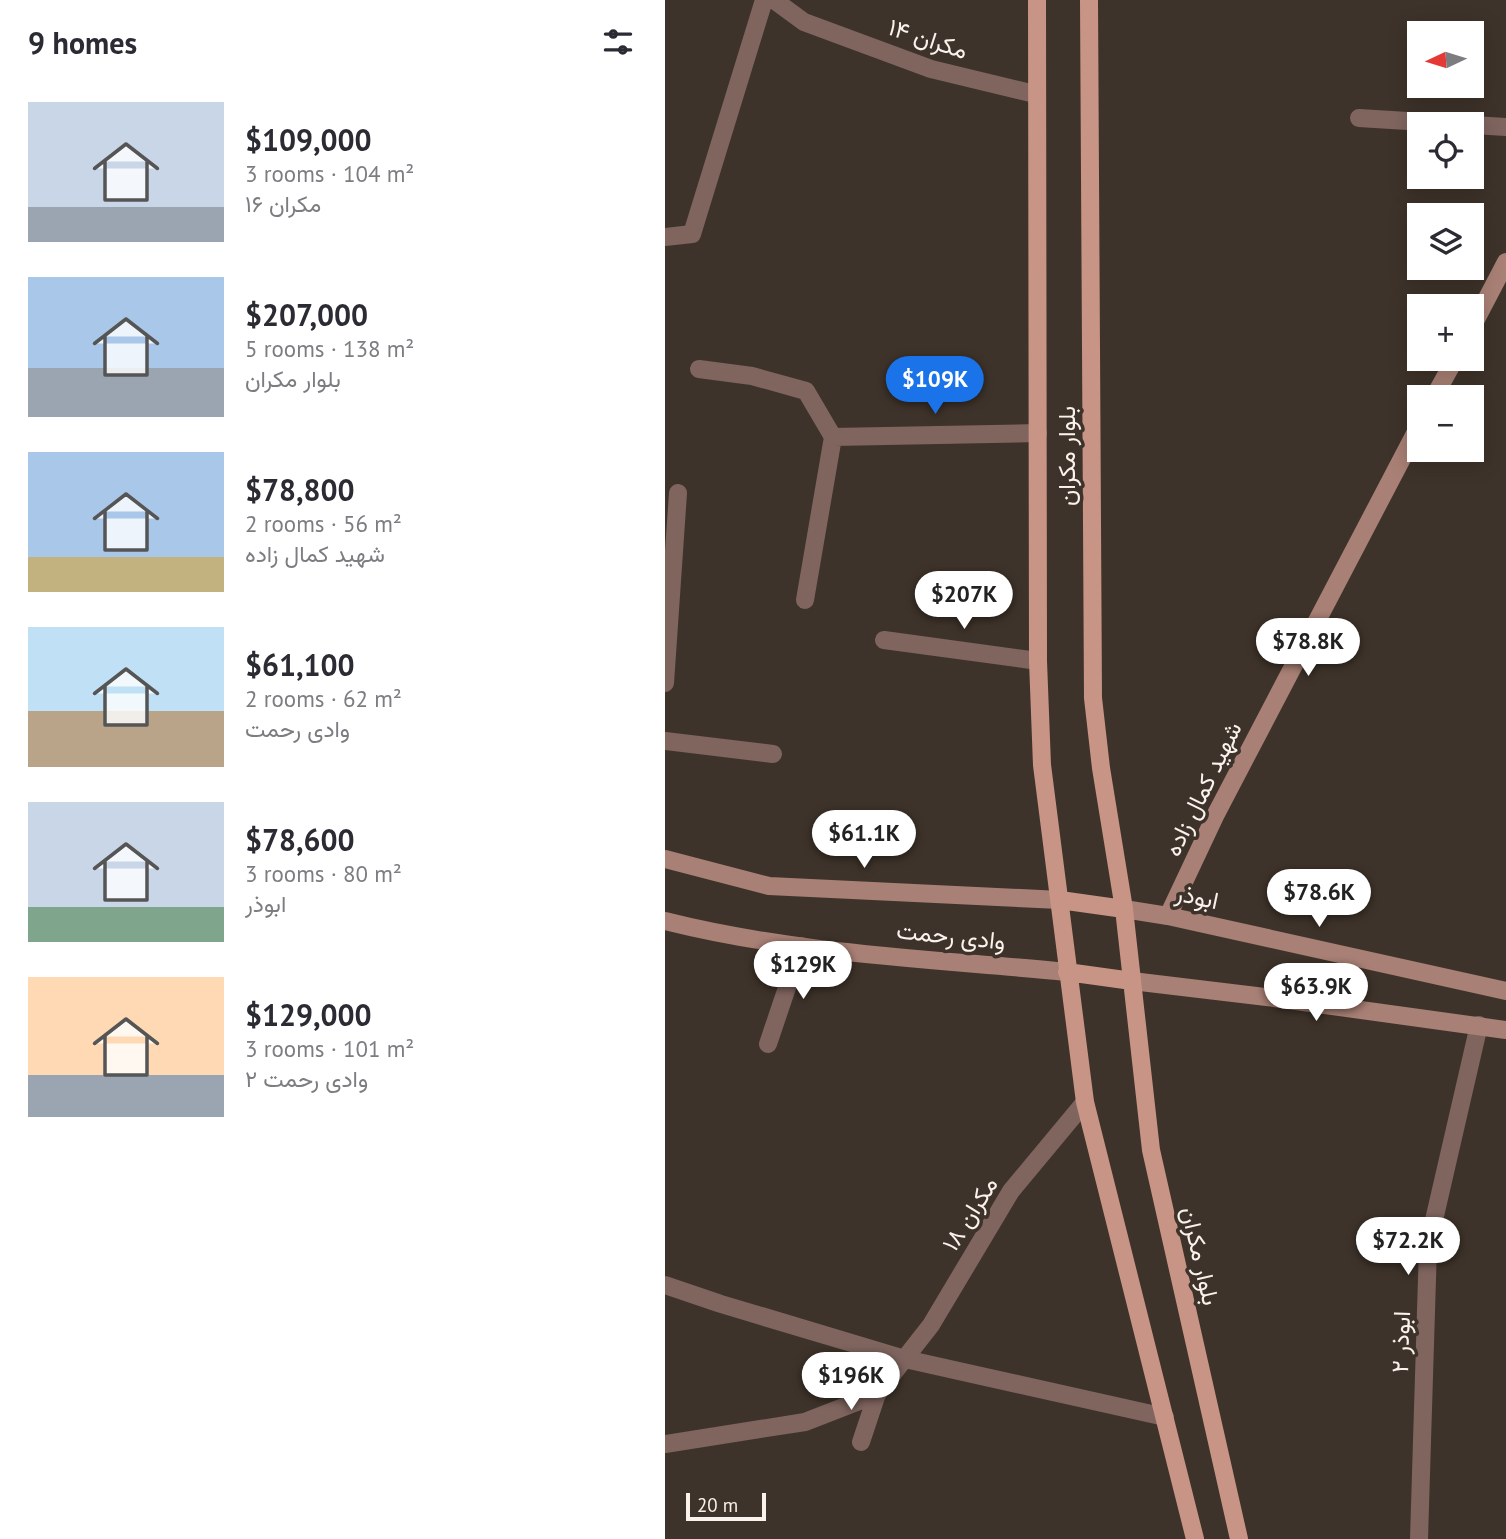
<!DOCTYPE html>
<meta charset="utf-8">
<style>
:root{--surface:#fff;--page:#f2f2f3;--text:#2b2b33;--muted:#7c7c81;--accent:#1a73e8}
body{margin:0;font-family:"PT Sans",Vazirmatn,sans-serif;background:var(--page);color:var(--text);height:100vh;display:flex;flex-direction:column;font-size:26px;white-space:nowrap}
*{box-sizing:border-box;margin:0}
p{font-size:23px;color:var(--muted)}
.icon{flex:none;width:38px;height:38px;fill:none;stroke:currentColor;stroke-width:2;stroke-linecap:round;stroke-linejoin:round}
.map{position:relative;flex:1;overflow:hidden}
.side{display:flex;flex-direction:column;background:var(--surface);width:665px}
.side>*{flex:none}
.needle{width:46px;rotate:266deg}
.controls{position:absolute;left:742px;top:21px;display:grid;gap:14px}
.controls a{display:grid;place-items:center;width:77px;height:77px;border-radius:0px;background:var(--surface);box-shadow:0 4px 18px #0003;font-size:35px}
.scale{position:absolute;left:21px;bottom:18px;width:80px;box-sizing:border-box;padding-left:7px;border:4px solid #faf2ed;border-top:0;font-size:19px;line-height:24px;white-space:nowrap;color:#faf2ed;-webkit-text-stroke:5px #3e332a;paint-order:stroke}
.price{position:absolute;translate:-50% -60px;padding:0 16px;border-radius:24px;background:#fff;color:#222;font-size:23px;line-height:46px;filter:drop-shadow(0 2px 4px #0008)}
.price::after{content:'';position:absolute;left:50%;top:42px;width:21px;height:16px;margin-left:-10px;background:inherit;clip-path:polygon(0 0,100% 0,50% 100%)}
.price.on{background:var(--accent);color:#fff}
ul{padding:0;list-style:none}
li{display:flex;align-items:center;gap:21px;height:175px;padding:0 28px}
li span{display:grid;place-items:center;flex:none;width:196px;height:140px;border-radius:0px;color:#555}
li>.icon{margin-inline-start:auto}
span .icon{width:84px;height:84px;fill:#fffc;stroke-width:1}
li b{font-size:30px}
h2{display:flex;justify-content:space-between;align-items:center;height:84px;padding:0 28px;font-size:30px}
main{display:flex;flex:1;min-height:0}
.map>svg:first-child{display:block}
</style>
<main>
<section class="side">
<h2>9 homes<svg class="icon" aria-label="filters" viewBox="0 0 24 24"><path d="M4 7h16M4 17h16"/><circle cx="9" cy="7" r="2"/><circle cx="15" cy="17" r="2"/></svg></h2>
<ul>
<li><span style="background:linear-gradient(#c9d6e8 75%,#9aa5b1 0)"><svg class="icon" aria-label="home" viewBox="0 0 24 24"><path d="M3 11l9-7 9 7M6 9v11h12V9"/></svg></span><div><b>$109,000</b><p>3 rooms · 104 m²</p><p>مکران ۱۶</p></div></li>
<li><span style="background:linear-gradient(#a9c7e8 65%,#9aa5b1 0)"><svg class="icon" aria-label="home" viewBox="0 0 24 24"><path d="M3 11l9-7 9 7M6 9v11h12V9"/></svg></span><div><b>$207,000</b><p>5 rooms · 138 m²</p><p>بلوار مکران</p></div></li>
<li><span style="background:linear-gradient(#a9c7e8 75%,#c2b280 0)"><svg class="icon" aria-label="home" viewBox="0 0 24 24"><path d="M3 11l9-7 9 7M6 9v11h12V9"/></svg></span><div><b>$78,800</b><p>2 rooms · 56 m²</p><p>شهید کمال زاده</p></div></li>
<li><span style="background:linear-gradient(#bfe0f5 60%,#b9a48a 0)"><svg class="icon" aria-label="home" viewBox="0 0 24 24"><path d="M3 11l9-7 9 7M6 9v11h12V9"/></svg></span><div><b>$61,100</b><p>2 rooms · 62 m²</p><p>وادی رحمت</p></div></li>
<li><span style="background:linear-gradient(#c9d6e8 75%,#7fa58c 0)"><svg class="icon" aria-label="home" viewBox="0 0 24 24"><path d="M3 11l9-7 9 7M6 9v11h12V9"/></svg></span><div><b>$78,600</b><p>3 rooms · 80 m²</p><p>ابوذر</p></div></li>
<li><span style="background:linear-gradient(#ffd9b3 70%,#9aa5b1 0)"><svg class="icon" aria-label="home" viewBox="0 0 24 24"><path d="M3 11l9-7 9 7M6 9v11h12V9"/></svg></span><div><b>$129,000</b><p>3 rooms · 101 m²</p><p>وادی رحمت ۲</p></div></li>
</ul>
</section>
<div class="map">
<svg width="841" height="1539" viewBox="0 0 841 1539">
<rect width="100%" height="100%" fill="#3e332a"/>
<g fill="none" stroke-linecap="round" stroke-linejoin="round">
<path stroke="#80655f" stroke-width="18" d="M109,0l30,22 127,47 104,25
M694,118l97,6
M807,125l34,2
M0,237l27,-3 72,-234
M34,369l53,7 54,15 27,46 -28,163
M168,437l205,-4
M219,640l154,21
M0,683l13,-190
M0,741l108,13
M103,1044l33,-98
M0,1285l56,19 184,55 260,58
M196,1442l16,-48
M0,1444l140,-22 72,-28 54,-69 80,-134 74,-89
M754,1539l9,-293 51,-221"/>
<path stroke="#a98075" stroke-width="18" d="M807,327l34,-65
M769,397l21,-38
M0,859l104,27 291,14
M459,909l44,7 338,75
M503,916l48,-102 203,-388
M0,921c131,33 268,38 402,51
M467,981l142,17 232,32"/>
<path stroke="#c89486" stroke-width="18" d="M372,0l1,661 4,104 43,337 110,437
M424,0l4,698 8,70 23,141 27,241 88,389
M395,900l64,9
M402,972l65,9"/>
</g>
<g text-anchor="middle" stroke-width="7" stroke-linejoin="round" paint-order="stroke">
<g font-size="24" fill="#faf2ed" stroke="#3e332a">
<text transform="translate(263 39) rotate(18)" y="8">مکران ۱۴</text>
<text transform="translate(402 456) rotate(-90)" y="8">بلوار مکران</text>
<text transform="translate(538 789) rotate(-64)" y="8">شهید کمال زاده</text>
<text transform="translate(532 897) rotate(12)" y="8">ابوذر</text>
<text transform="translate(286 936) rotate(6)" y="8">وادی رحمت</text>
<text transform="translate(305 1214) rotate(-58)" y="8">مکران ۱۸</text>
<text transform="translate(535 1256) rotate(77)" y="8">بلوار مکران</text>
<text transform="translate(736 1342) rotate(-88)" y="8">ابوذر ۲</text>
</g>
</g>
</svg>
<div class="controls">
<a><svg class="needle" viewBox="-14 -14 28 28"><path d="M0-13l5 13h-10z" fill="#e53935"/><path d="M0 13l5-13h-10z" fill="#7c7c81"/></svg></a>
<a><svg class="icon" aria-label="locate" viewBox="0 0 24 24"><circle cx="12" cy="12" r="6"/><path d="M12 2v4M12 18v4M2 12h4M18 12h4"/></svg></a>
<a><svg class="icon" aria-label="layers" viewBox="0 0 24 24"><path d="M12 4l9 5-9 5-9-5zM3 14l9 5 9-5"/></svg></a>
<a>+</a>
<a>−</a>
</div>
<div class="scale">20 m</div>
<b class="price on" style="left:270px;top:416px">$109K</b>
<b class="price" style="left:299px;top:631px">$207K</b>
<b class="price" style="left:643px;top:678px">$78.8K</b>
<b class="price" style="left:199px;top:870px">$61.1K</b>
<b class="price" style="left:654px;top:929px">$78.6K</b>
<b class="price" style="left:138px;top:1001px">$129K</b>
<b class="price" style="left:651px;top:1023px">$63.9K</b>
<b class="price" style="left:743px;top:1277px">$72.2K</b>
<b class="price" style="left:186px;top:1412px">$196K</b>
</div>
</main>
